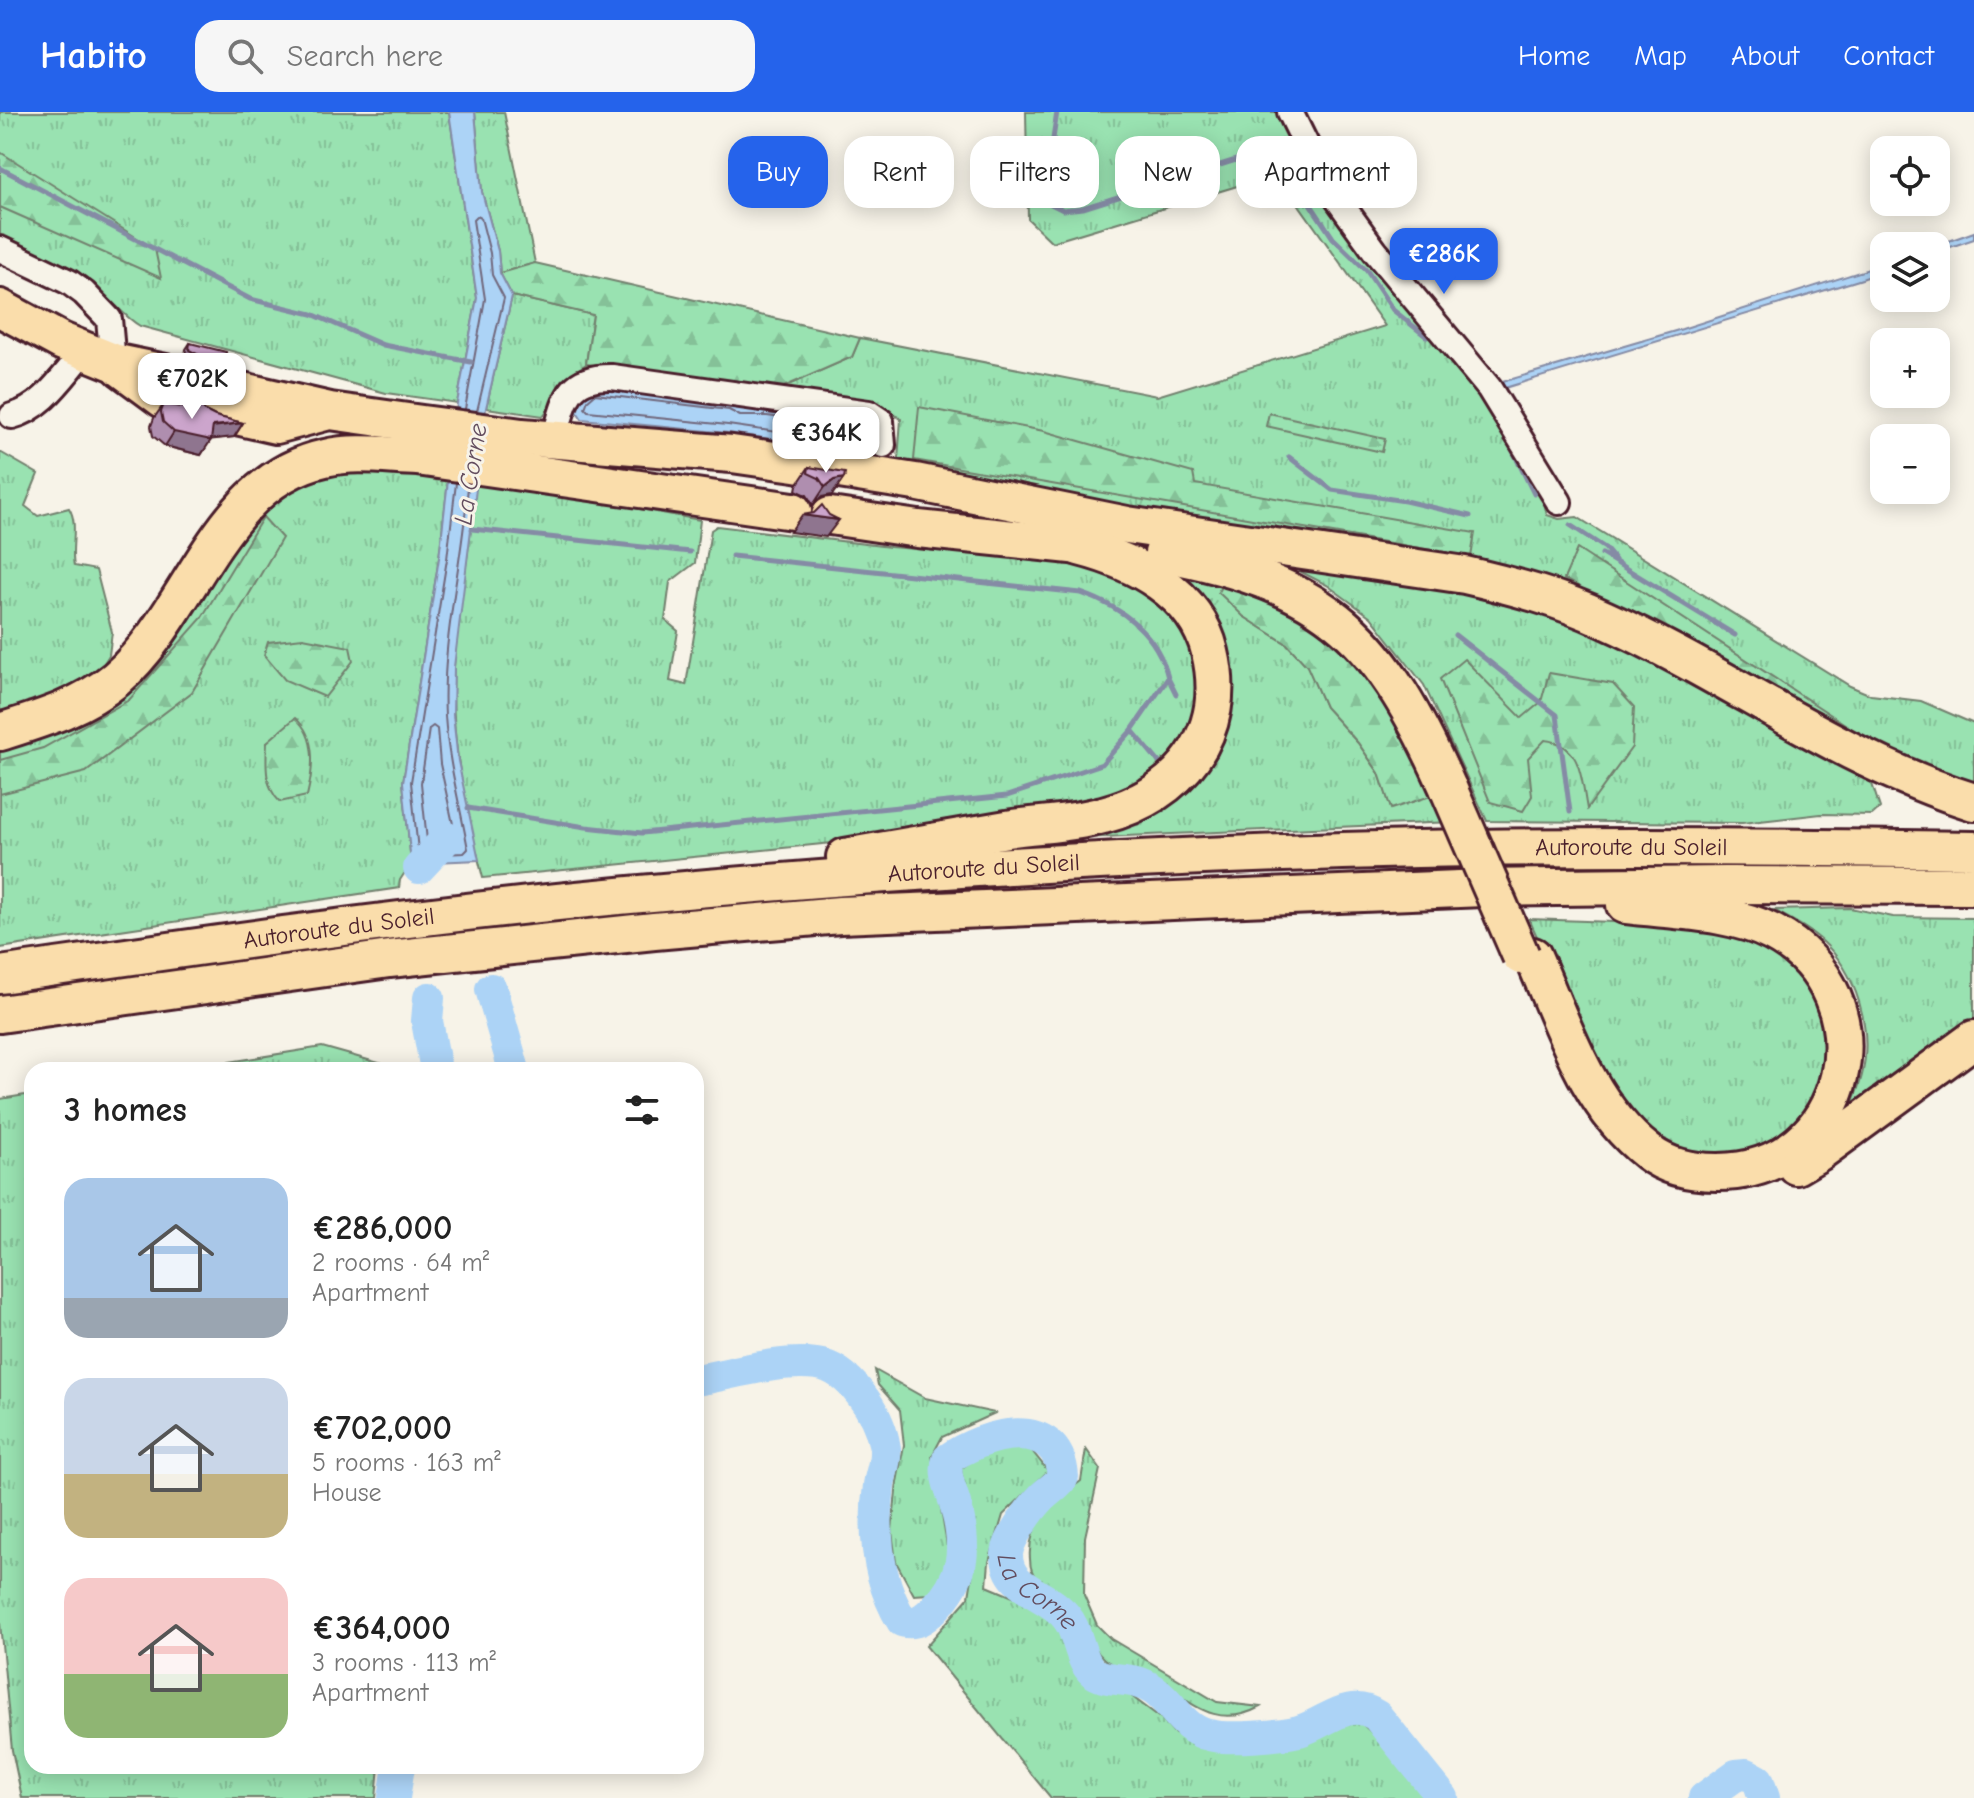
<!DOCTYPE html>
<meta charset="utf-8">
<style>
:root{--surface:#fff;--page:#f6f6f6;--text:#222;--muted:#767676;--accent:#2563eb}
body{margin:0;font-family:"Comic Neue",sans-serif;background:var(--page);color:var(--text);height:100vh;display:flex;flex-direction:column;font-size:30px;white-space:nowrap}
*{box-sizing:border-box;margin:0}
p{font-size:26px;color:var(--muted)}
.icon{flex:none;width:44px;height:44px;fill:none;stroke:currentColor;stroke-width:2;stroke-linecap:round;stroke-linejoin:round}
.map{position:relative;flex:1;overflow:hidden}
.panel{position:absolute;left:24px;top:950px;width:680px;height:712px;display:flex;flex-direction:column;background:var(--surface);border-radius:24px;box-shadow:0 4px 20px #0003}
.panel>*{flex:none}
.banner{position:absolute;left:728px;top:24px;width:760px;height:72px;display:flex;gap:16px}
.tools{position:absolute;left:1870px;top:24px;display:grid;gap:16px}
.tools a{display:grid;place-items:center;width:80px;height:80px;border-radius:16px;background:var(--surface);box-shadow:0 4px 20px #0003;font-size:40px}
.price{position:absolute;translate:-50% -68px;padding:0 18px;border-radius:16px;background:#fff;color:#222;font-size:26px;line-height:52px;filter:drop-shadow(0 2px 4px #0008)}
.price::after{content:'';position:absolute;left:50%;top:48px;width:24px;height:18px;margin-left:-12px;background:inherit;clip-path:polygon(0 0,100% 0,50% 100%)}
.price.current{background:var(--accent);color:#fff}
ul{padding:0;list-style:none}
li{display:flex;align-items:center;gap:24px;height:200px;padding:0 40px}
li span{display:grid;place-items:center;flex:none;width:224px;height:160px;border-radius:24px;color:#555}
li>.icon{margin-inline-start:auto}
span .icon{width:96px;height:96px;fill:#fffc;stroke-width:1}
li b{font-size:34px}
h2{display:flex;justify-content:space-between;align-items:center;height:96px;padding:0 40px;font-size:34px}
.chip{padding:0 28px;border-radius:24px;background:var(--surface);box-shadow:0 4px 20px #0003;font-size:28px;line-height:72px}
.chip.current{background:var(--accent);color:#fff}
header{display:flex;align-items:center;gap:48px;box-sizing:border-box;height:112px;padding:0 40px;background:var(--accent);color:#fff}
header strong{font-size:38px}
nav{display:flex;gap:44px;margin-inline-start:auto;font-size:28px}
.search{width:560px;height:72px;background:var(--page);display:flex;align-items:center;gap:20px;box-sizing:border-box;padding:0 28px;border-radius:24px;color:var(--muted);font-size:30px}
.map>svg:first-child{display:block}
</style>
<header>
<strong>Habito</strong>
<div class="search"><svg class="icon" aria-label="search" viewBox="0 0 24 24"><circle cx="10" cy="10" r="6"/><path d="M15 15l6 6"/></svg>Search here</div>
<nav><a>Home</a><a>Map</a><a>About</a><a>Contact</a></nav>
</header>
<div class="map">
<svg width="1974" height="1686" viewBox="0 0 1974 1686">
<defs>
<pattern id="grass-tufts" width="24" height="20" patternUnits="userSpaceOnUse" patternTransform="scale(2)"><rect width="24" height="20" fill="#99e2b1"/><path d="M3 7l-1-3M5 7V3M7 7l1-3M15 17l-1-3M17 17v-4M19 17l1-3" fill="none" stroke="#85c198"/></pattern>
<pattern id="forest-firs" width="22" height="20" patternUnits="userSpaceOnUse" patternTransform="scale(2)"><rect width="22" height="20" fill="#99e2b1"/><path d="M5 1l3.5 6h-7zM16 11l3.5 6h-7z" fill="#85c198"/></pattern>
</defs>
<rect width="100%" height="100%" fill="#f7f3e8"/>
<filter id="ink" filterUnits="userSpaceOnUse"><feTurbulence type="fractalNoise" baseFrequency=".0125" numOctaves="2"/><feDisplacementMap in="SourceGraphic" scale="16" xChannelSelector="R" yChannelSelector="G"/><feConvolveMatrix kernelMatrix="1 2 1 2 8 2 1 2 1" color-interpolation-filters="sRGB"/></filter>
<g filter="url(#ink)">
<path fill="url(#grass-tufts)" stroke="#72806e" stroke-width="2" d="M0,0h449l28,186 -20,105 -71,-10 -246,-67c-17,-10 -27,-26 -43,-37 -29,-21 -65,-34 -97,-50z
M475,0h29l31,151 -35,10 -2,-22 -16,-59z
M1026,0h259l212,295 45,88 5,20 12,4 18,-2 273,169 21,9 50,6 53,23v62l-80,-30 -271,-137 -433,-100 -280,-52 -12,-7 3,-41 -13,-9 -109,-21 73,-32 8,-19 297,58 228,-70 -108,-152 -225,68 -24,-23z
M512,184l81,19 -7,49c-19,12 -29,35 -43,52l-57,-8z
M0,340l38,22 -13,32 13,10 31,-8c10,16 1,39 5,58l22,4 16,62 -3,23 -15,24 -77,34 -17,-3z
M347,351l102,10 -10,85 -36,224 8,81 -11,17 -1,8 -399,60v-204l105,-41 158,-204z
M476,367l224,41 -5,43 -25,19 -5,38 13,11 -8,50 16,4 25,-155 6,-4 173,21 209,16 70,37 34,69 -17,79 -59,49 -225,39 -419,42c-17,-69 -34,-140 -29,-211 4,-63 18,-125 22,-188z
M1278,448l264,42 324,164 14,42 -8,7 -51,-1 -79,9 -255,-2 -63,-136 -53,-68 -44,-32z
M1152,453l85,14 6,37 44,28 21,23 17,40 33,36 21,30 12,35 49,-15 12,29 -441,19 138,-33 75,-103z
M1850,796l43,9 81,1v112l-132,97c6,-16 16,-34 20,-52 11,-46 -5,-103 -41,-135 -14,-13 -31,-21 -47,-30z
M1529,807l169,6 52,10 69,53 12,85 -45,67 -54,20 -68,-11 -60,-65z
M322,935l82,23h-225z
M32,982v672h347l-3,32h-354l-10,-48 -12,-127v-524z
M875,1258l50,28 70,15 -53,24 -10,19 17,101 -5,20 -15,17 -15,1 -18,-33 -4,-31 5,-49 7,-37 -4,-35 -22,-25z
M1028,1334l20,25 -45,44 -14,47 -2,24 38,16 37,24 11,39 13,17 41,11 35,26 13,15 22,8 30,5 83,-8 30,-15 18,-4 47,44 19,34h-373l-125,-152 43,-49 7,-44 -15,-84 26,-20z
M1086,1337l14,20 -15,68 -1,58 13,30 14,14 106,63 43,5c-50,27 -75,-14 -116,-33 -12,-6 -30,-6 -40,-15 -16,-14 -17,-37 -31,-53 -11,-13 -23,-16 -34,-25 -7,-6 -9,-14 -9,-22 -3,-37 23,-57 51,-78z"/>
<path fill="url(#forest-firs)" stroke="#72806e" stroke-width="2" d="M0,40l155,97 6,29 -161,-71z
M535,151l325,75 -8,19 -73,32 -193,-25 7,-49 -81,-19 -12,-23z
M919,295l125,24 149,42 2,11 280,49 -4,24 -557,-97z
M1269,301l116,26 -3,13 -116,-26z
M263,405l19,21 -90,154 -106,80 -86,22v-34l43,-12 86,-48 72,-81z
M1577,437l274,179 -9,1 -278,-150z
M1225,467l75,26 92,90 48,98 -49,16 -12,-36 -21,-30 -33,-36 -18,-41 -20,-22 -44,-28 -25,-24z
M303,526l47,9 3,14 -28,36 -40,-17 -21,-25 4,-13z
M1464,547l58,59 19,-16 8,-29 64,11 21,23 -2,40 -45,62c-6,-31 -5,-65 -42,-69l-17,18 4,38 -9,15 -33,-9 -50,-123z
M295,606c23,19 18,53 12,78l-27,6c-16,-15 -14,-39 -13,-60z"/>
<path fill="#acd3f6" stroke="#858ba5" stroke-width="2" d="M449,0h26l7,80 16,59 2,22 12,23 -26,112 -32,259 -1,48 5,46 21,99 -68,3 -8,-81 36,-224 18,-155 20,-105z
M1974,120v7l-38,13 -1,-6z
M1884,152v7l-22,8 -364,111 -3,-6 187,-55z
M590,274l142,16 9,6h26l99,13 2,9 -3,17 -10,4 -127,-18 -146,-14 -6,-9 4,-14z"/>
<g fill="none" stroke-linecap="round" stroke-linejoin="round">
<path stroke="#71677c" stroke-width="2" d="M595,282l134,16 11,6h27l89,12 4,4 -2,9 -5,2 -125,-18 -140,-14 -3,-3 3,-8z
M465,297l20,-110 -12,-79 4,-4 4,2 9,35 2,22 12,23 -27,113
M456,371l-9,76 -36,223 7,69 3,4 43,-2 4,-4c-8,-44 -20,-88 -23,-133 -4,-77 18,-154 23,-231
M433,614l4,3 3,35 16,74 -4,5 -21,1 -4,-3 -6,-58 8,-54z"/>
<path stroke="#858ba5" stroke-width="5" d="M1057,0l-10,67 4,25 12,6 20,-2 201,-63 11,9 14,48 24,36 34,33 26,39 34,27
M0,56l250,131 62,15 71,31 88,17
M1508,329l26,53
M1289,345l43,33 73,11 65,15
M1570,413l35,23 10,12
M472,417l218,23
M1602,442l133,81
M732,444l349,37c41,14 77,41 87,85
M1455,523l102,80 13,97
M1163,655l-31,-37 36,-52 8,16
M468,696l118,19 56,6 365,-37 95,-32 30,-34"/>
<g stroke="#acd3f6" stroke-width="32">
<path d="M419,756l28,-30"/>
<path d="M491,877l23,81"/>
<path d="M429,886l-2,23 9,49"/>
<path id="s1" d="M696,1268c36,-6 84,-21 121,-16 32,4 61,49 67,79 4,15 -3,28 -5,42 -6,46 -2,95 23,136 14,4 22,-2 32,-12 31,-31 33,-61 22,-102 -4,-16 -13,-31 -8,-48 35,-25 110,-47 115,18 -5,8 -14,13 -21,20 -11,11 -34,42 -35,57 -1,40 50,39 65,72 7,14 10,41 24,48 16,9 36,1 58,16 21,15 28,39 55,45 19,5 70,1 90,-4 28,-8 49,-35 78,-15l66,82"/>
<path d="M394,1686l5,-32"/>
<path d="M1704,1686l32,-23 11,-1 11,6 6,18"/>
</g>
<path stroke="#d4c9c2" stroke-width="36" stroke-dasharray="36 18" stroke-linecap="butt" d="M177,277l36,9"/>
<defs>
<path id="minor" d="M1290,0l33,67 52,72 114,137 70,114
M0,137l69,33 15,11 25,26 4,43
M12,304c32,-8 52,-42 73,-65
M554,328c11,-38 12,-64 58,-63l257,36 12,8 2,24"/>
<g id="highway">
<path d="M0,196l61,33 52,21 67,14"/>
<path d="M121,256l42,31 11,3"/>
<path d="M216,273l114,26 92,13 100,13 210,17 63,9 120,19 212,43 338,50c48,11 94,23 139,44 125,56 238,142 370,183"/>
<path d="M210,298l66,15 49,-13"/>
<path d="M830,404l88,13 182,19"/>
<path d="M1163,441c169,32 218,85 286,237"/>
<path d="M0,620c41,-13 82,-25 116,-53 77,-66 101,-198 209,-221 30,-7 62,-2 92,-1l376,54"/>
<path d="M845,745c54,-9 108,-19 162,-28 32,-5 65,-5 96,-14 77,-20 127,-81 107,-163 -14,-60 -76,-91 -131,-105"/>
<path d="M1533,844c30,68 54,149 115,196 19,15 45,20 69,20 134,1 173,-177 56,-239 -44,-23 -101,-22 -148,-28"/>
<path id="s2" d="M0,863c217,-31 433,-63 652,-82 254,-23 509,-38 765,-44 185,-4 371,-2 557,1"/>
<path d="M0,902l389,-55 265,-28 186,-16 643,-27 243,-3 248,1"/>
<path d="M1796,1054l22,-13 156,-114"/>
</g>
</defs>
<use href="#minor" stroke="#4a1f2b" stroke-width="30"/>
<use href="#highway" stroke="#4a1f2b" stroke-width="42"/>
<use href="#minor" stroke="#f7f3e8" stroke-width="24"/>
<use href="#highway" stroke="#faddab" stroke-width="36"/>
<defs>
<path id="highway-bridge" d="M1449,678l72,166"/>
</defs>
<use href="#highway-bridge" stroke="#4a1f2b" stroke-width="42" stroke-linecap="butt"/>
<use href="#highway-bridge" stroke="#faddab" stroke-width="36"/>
</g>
<path fill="#af8eaf" stroke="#4a1f2b" stroke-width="2" d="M190,231l35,16 -4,6h-12l-9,6 -6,-10 -9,-5 1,-7z
M164,292l41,7 10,5 28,7 -9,14 -23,2 -10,16 -36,-9 -12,-10 -2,-10 3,-8z
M809,355l35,11 -12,17 -10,2 -9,8 -6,-10 -11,-5 1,-5z"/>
<path fill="#8f748f" stroke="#4a1f2b" stroke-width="2" d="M213,247h12l-4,6h-12l-9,6 4,-5z
M243,311l-9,14 -27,3h4l-10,15 -36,-9 9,-14z
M844,366l-12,17 -10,2 -9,8 12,-18 9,-7z
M802,403l37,5 -13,17 -36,-5z"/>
<path fill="#cca5cc" stroke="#4a1f2b" stroke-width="2" d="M190,231l36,9 -1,7h-12l-9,7 -5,-11 -10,-5z
M200,289l5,10 10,5 28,7 -30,3 -2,14 -37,-8 -11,-10 -2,-10 3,-8 24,4z
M809,355l36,6 -1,5 -10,2 -9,7 -6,-9 -11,-5z
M822,393l7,10 10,5 -37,-5 12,-2z"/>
</g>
<g text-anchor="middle" stroke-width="6" stroke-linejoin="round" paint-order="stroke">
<g font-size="24" fill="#4a1f2b" stroke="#f7f3e8">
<text dy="8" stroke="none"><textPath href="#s2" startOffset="1638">Autoroute du Soleil</textPath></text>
<text dy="8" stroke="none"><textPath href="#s2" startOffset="990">Autoroute du Soleil</textPath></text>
<text dy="8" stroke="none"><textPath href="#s2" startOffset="342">Autoroute du Soleil</textPath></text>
</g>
<g font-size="26" font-style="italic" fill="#624c5e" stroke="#f7f3e8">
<text transform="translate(470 362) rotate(-81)" y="9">La Corne</text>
<text dy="9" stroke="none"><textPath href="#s1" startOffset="904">La Corne</textPath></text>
</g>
</g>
</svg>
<div class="tools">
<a><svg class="icon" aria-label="locate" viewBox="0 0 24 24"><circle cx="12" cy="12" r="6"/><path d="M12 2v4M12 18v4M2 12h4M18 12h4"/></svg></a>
<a><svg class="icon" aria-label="layers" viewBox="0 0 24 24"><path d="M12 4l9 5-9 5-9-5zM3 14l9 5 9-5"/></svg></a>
<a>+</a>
<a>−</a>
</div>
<b class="price current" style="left:1444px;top:184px">€286K</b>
<b class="price" style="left:192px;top:309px">€702K</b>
<b class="price" style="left:826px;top:363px">€364K</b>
<div class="banner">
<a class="chip current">Buy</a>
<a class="chip">Rent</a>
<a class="chip">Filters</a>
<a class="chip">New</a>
<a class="chip">Apartment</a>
</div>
<section class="panel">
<h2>3 homes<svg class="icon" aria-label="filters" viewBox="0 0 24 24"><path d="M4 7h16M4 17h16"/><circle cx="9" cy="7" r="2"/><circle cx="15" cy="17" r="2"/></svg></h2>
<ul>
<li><span style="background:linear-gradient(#a9c7e8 75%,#9aa5b1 0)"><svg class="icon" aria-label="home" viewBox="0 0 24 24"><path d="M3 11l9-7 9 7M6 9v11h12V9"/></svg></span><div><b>€286,000</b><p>2 rooms · 64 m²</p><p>Apartment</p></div></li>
<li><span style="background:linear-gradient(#c9d6e8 60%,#c2b280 0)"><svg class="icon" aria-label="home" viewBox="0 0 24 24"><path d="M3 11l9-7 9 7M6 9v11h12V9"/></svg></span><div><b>€702,000</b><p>5 rooms · 163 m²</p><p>House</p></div></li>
<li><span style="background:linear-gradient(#f6c9c9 60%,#8fb573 0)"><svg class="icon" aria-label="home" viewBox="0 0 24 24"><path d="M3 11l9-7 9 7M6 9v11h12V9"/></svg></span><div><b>€364,000</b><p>3 rooms · 113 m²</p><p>Apartment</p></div></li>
</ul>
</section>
</div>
